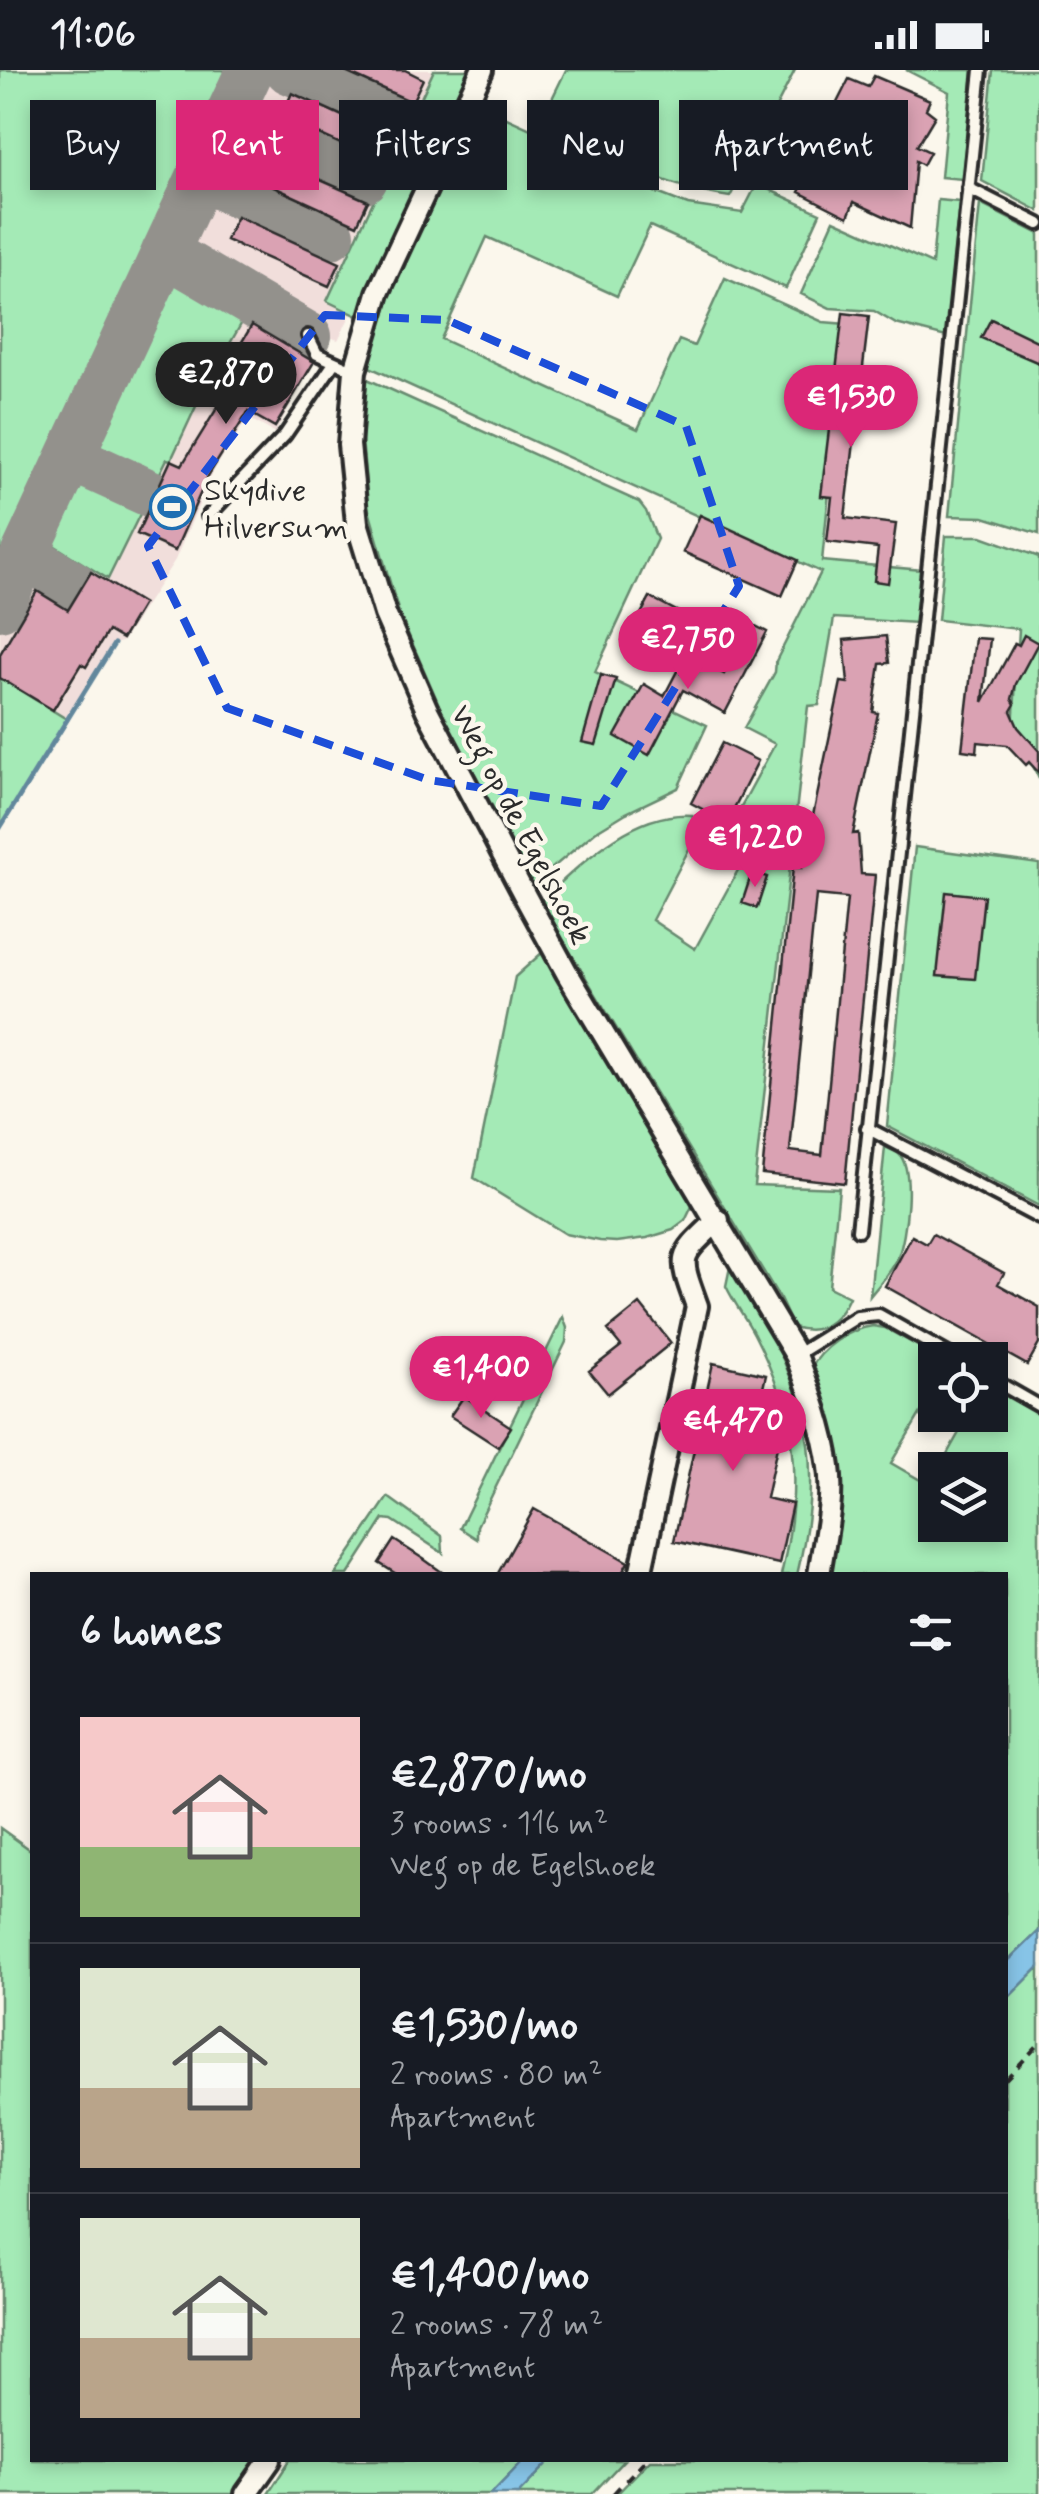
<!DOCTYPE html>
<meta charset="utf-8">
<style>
:root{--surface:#171b24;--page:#242831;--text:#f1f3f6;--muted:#9ea1a6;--line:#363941;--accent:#db2777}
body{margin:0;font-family:Mynerve,sans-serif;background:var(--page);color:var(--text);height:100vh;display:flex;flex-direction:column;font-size:38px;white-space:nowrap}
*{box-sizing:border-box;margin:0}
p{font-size:32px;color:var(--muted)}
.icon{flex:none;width:55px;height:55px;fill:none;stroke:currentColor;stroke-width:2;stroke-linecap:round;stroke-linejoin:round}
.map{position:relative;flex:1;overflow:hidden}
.sheet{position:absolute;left:30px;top:1502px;width:978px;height:890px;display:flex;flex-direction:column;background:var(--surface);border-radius:0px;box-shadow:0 5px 15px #0003}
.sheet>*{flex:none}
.top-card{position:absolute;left:30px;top:30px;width:980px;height:90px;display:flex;gap:20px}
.controls{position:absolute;left:918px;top:1272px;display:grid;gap:20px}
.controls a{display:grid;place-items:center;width:90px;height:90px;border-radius:0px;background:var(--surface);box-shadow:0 5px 15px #0003;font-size:50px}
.price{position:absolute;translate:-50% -85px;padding:0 22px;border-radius:35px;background:var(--accent);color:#fff;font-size:32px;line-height:65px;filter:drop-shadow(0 2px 5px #0008)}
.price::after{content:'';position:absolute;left:50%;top:60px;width:30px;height:22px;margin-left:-15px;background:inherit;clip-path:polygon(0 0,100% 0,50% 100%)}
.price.active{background:#222;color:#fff}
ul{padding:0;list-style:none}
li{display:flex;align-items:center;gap:30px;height:250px;padding:0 50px}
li+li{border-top:2px solid var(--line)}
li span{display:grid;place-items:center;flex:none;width:280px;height:200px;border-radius:0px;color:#555}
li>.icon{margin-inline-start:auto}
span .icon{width:120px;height:120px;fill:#fffc;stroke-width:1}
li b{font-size:42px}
h2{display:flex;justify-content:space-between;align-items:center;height:120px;padding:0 50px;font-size:42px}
.chip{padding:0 35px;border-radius:0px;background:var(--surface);box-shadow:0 5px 15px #0003;font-size:35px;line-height:90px}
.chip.active{background:var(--accent);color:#fff}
.status{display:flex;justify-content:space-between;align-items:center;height:70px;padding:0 50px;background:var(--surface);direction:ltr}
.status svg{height:28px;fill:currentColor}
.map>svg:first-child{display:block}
</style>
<div class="status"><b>11:06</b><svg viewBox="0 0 49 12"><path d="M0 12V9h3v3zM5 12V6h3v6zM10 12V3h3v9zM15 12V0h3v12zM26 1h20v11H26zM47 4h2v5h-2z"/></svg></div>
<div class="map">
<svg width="1039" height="2424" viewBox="0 0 1039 2424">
<rect width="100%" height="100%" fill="#fbf7ec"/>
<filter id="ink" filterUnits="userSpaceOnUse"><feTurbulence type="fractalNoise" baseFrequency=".01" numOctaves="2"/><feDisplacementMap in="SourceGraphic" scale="20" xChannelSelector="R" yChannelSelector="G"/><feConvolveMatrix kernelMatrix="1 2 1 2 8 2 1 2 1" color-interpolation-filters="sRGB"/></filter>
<g filter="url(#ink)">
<path fill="#f1dedb" d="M0,0h438l-82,234 -18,36 -11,-4 -52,97 -27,-15 -33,50 -40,92 -53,82 -8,2 -114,184z"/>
<path fill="#a4eab6" stroke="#688a70" stroke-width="2.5" d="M0,0h242l-85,189 91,53 -43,75 -34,73 -4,-1 -59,120 -80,-50 -28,58z
M434,0h39l-113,247 -33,-16z
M566,0h229l-65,127c-68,-10 -132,-41 -182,-90z
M906,0h67l-11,109 -21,-2 8,-85z
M993,0h46v141l-57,-30z
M476,34l103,47 21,14 47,24 41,16 54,8 15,-29 63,29 -34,75 -136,-62 -33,70 -130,-59 -46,102 197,90 41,-89 15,6 31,-68 98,44 23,2 -24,237 100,9 -5,53 -83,-5 -15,87 -11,1 -54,479 85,3 -10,99 20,10c-11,25 -28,39 -56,30l-14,-30 -239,-395c41,-38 92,-91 152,-87l7,15 -47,90 43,29 49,-90 6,-24 -18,-12 43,-79 -31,-16 31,-56 1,-11 45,-89 -456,-207 21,-71z
M938,130l21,2 -13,135 -50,-13 -22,-13 -44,-3 -29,-14 33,-74 98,44z
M980,134l59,30v300l-55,-17 -35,-1z
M365,308l274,124 7,9 11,28 -62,133 112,53 -29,63 -52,25 -31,19 -64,54 -74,-140 -58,-133 -31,-106 -6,-68z
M946,466h35l58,21v222l-6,-13 -21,-19 7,-118 -81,-9z
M0,608l68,42 -68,108z
M915,777l124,17v342l-152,-80z
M544,881l150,251 -9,19 -12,9 -26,8 -30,4 -17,-1 -35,-7 -91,-56 41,-201z
M885,1077c5,2 10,4 14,7 16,16 7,83 -1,103 -6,15 -18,26 -28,39z
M731,1192c67,116 99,176 66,313h-16c22,-91 16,-158 -27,-241 -9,-17 -20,-31 -28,-48z
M563,1247l4,11 -1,14 -89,184v13l-17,-11z
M873,1256l12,2 58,32h-8v29l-44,74 38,22 6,-10v50h55v-55h-52l31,-55h21v-29l49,27v518l-34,33v-389h-179l10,-120 -4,-32 -21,-54c10,-21 38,-40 62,-43z
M388,1427l54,39 1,17 -51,-33 -8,-1 -36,56h-13z
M0,1758l32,23v609h235l-24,34h-243z
M1039,1897v527h-422l33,-34h355v-459z
M290,2390h234l-33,34h-223z
M551,2390h73l-32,34h-74z"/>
<path fill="#87c4e7" stroke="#62879c" stroke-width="2.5" d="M1039,1861v36l-34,34v-37z
M524,2390h27l-33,34h-27z"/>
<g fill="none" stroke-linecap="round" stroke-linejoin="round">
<path stroke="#62879c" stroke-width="5" d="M0,758l114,-184"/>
<path stroke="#93918c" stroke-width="48" d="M289,0l97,43
M228,47l136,62
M200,107l131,58
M165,182l143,84
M70,387l79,36
M25,485l49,30
M0,537l250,-537"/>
</g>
<path fill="#daa2b3" stroke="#2b2b2b" stroke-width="2.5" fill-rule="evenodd" d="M341,0h64l18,9 -11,23z
M874,6l56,24 -4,9 9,7 -18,30 13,6 -7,13 -7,-4 -6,67 -56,-26 -6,15 -49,-25 7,-13 -6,-3 49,-97 19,8z
M292,23l103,47 -10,24 -104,-47z
M264,85l104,46 -11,24 -103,-47z
M237,146l103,47 -11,23 -103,-46z
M843,243l26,3 -24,202 51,6 -8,59 -14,-2 4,-33 -51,-6 5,-45 -11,-1z
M991,249l48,23v21l-58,-25z
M252,255l62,37 -39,65 -27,-15 -40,64 -33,75 -38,-17 34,-74 11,5 42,-68 -11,-7z
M700,445l98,45 -16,36 -99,-44z
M91,502l52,32 -21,35 -14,-8 -22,36 -5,-3 -28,46 -53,-32v-24l37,-63 31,19z
M650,527l38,20 -20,39 -38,-21z
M750,553l17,9 -42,81 -42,-23 -34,65 -34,-19 29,-52 20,12 22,-42 38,20z
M1024,565l14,8 -22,41 -4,15 3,5 -4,7 7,16 21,24v22l-10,-11 -3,3 -19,-20 -29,-3 -1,10 -15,-2 13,-112 15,1 -7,63 32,-59 4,2z
M886,566l3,27 -9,1 -7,48 5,1 -25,121 5,-1 3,41 14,1 -30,308 -83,-9 31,-307 9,1 39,-186 7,1 -4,-43zM816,825l31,3 -25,257 -32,-4z
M601,605l15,4 -20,66 -14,-3z
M722,673l36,18 -31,61 -36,-19z
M752,802l15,5 -10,31 -15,-5z
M946,822l38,4 -9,83 -38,-3z
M933,1164l71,39 -6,11 41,23v37l-12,21 -142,-79 27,-50 15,8z
M640,1234l31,39 -63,51 -19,-23 32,-25 -13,-16z
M713,1293l53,12 -12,52 26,6 -14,65 26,6 -13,60 -105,-23z
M464,1326l47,31 -13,20 -48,-31z
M534,1439l94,53 -7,13h-124z
M394,1470l31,20 21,15h-48l-19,-12z"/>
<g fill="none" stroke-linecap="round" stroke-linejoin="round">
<defs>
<path id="lane" d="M968,118l71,36
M308,266l9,18 38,17
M208,446l77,-81 49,-72
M867,1058l172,90
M858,1160l123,-1160
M796,1285l61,-38 22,-2 80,45
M990,1308l49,28"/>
<path id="street" d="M482,0l-104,223 -23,78 -6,74 8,78 28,91 42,96 99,188 41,75 229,382c14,36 28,74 33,112 5,35 -5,73 -10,108
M640,1505l57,-269c-19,-52 -19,-48 21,-86
M246,2424l24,-34"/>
</defs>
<use href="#lane" stroke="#2b2b2b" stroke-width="18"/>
<use href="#street" stroke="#2b2b2b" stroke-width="28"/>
<path stroke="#2b2b2b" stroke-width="4" stroke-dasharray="10 8" stroke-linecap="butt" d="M1005,2010l34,-36
M613,2424l32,-34"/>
<use href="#lane" stroke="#fbf7ec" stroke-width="10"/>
<use href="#street" stroke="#fbf7ec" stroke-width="20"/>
</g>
</g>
<path fill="none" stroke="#1d4ed8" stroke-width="8" stroke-dasharray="20 12" stroke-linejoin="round" d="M325,245l122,5 239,106 53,160 -138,220 -172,-26 -202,-72 -79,-162z"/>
<defs>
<symbol id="stadium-ring" viewBox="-11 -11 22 22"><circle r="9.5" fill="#fbf7ec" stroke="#1f6fb2" stroke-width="1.5"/><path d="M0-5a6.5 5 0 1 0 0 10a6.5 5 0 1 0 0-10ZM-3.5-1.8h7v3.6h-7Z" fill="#1f6fb2"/></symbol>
</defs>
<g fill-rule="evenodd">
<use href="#stadium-ring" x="147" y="412" width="50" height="50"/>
</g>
<g text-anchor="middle" stroke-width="9" stroke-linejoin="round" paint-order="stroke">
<g font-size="32" fill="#2b2b2b" stroke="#fbf7ec" text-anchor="start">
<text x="204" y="430">Skydive<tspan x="204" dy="37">Hilversum</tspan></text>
</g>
<g font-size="32" fill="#2b2b2b" stroke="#fbf7ec">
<text transform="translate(522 754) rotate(62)" y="11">Weg op de Egelshoek</text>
</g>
</g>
</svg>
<div class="controls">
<a><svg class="icon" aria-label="locate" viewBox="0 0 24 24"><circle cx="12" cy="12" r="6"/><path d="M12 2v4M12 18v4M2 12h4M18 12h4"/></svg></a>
<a><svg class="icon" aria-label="layers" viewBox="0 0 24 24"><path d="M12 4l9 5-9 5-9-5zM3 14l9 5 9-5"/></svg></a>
</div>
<b class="price active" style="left:226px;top:357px">€2,870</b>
<b class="price" style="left:851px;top:380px">€1,530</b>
<b class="price" style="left:688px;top:622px">€2,750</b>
<b class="price" style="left:755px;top:820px">€1,220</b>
<b class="price" style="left:481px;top:1351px">€1,400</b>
<b class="price" style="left:733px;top:1404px">€4,470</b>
<div class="top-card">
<a class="chip">Buy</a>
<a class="chip active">Rent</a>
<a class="chip">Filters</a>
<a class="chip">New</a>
<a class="chip">Apartment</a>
</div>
<section class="sheet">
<h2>6 homes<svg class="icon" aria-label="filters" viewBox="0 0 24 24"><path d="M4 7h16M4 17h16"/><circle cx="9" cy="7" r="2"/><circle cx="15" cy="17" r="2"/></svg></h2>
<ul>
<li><span style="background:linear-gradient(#f6c9c9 65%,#8fb573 0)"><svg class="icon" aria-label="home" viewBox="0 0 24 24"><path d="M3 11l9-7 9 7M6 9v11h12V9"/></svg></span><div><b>€2,870/mo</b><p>3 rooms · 116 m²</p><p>Weg op de Egelshoek</p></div></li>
<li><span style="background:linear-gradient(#dfe7d0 60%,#b9a48a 0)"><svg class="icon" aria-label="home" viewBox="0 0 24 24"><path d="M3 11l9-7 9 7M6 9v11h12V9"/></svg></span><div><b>€1,530/mo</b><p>2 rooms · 80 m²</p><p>Apartment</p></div></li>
<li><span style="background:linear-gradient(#dfe7d0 60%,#b9a48a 0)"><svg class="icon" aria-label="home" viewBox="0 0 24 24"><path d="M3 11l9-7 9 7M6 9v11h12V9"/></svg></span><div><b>€1,400/mo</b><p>2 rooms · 78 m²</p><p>Apartment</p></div></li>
</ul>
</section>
</div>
